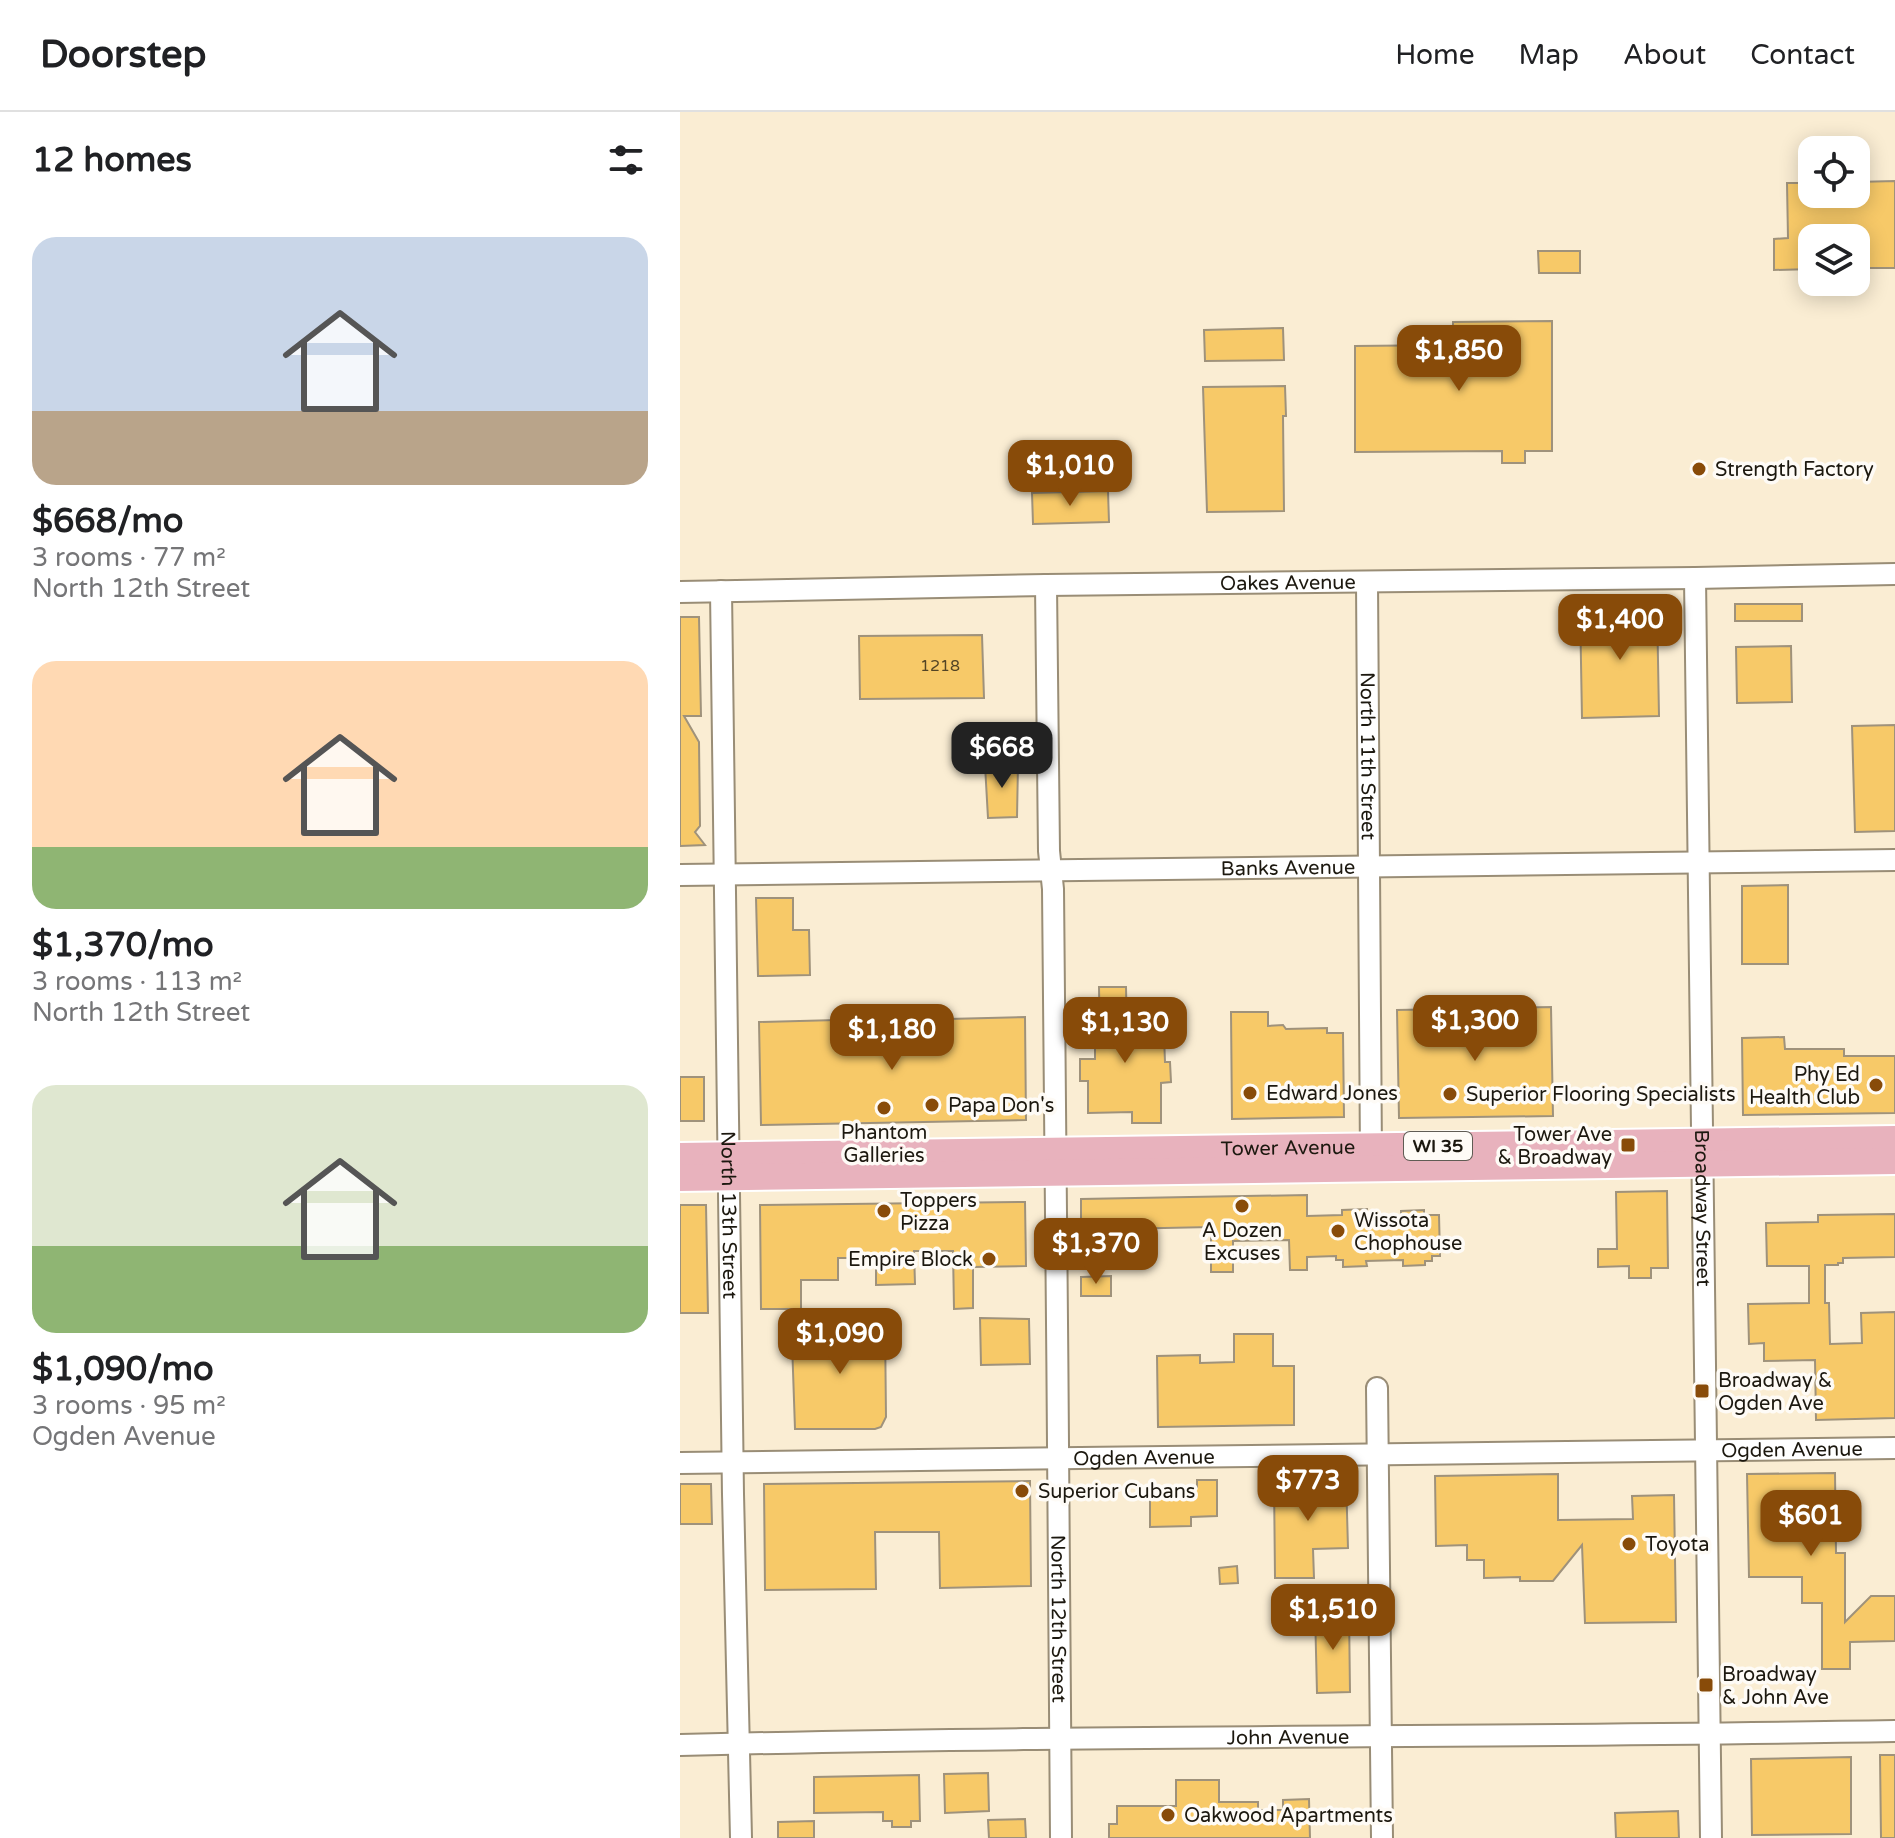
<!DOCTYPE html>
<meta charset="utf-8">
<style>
:root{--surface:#fff;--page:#f6f6f6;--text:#202124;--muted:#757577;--line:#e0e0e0;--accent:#884b09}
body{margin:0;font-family:"Varela Round",sans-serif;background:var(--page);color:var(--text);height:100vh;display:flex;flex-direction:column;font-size:30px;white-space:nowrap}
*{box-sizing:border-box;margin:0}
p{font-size:26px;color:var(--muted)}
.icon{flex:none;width:44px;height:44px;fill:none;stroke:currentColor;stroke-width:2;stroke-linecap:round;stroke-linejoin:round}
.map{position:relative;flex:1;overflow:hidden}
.drawer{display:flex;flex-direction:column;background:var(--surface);width:680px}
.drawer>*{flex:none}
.buttons{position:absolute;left:1118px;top:24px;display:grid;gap:16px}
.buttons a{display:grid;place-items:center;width:72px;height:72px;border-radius:16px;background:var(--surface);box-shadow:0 4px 20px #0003;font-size:40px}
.price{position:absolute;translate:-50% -68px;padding:0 18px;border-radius:16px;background:var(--accent);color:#fff;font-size:26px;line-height:52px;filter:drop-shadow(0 2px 4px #0008)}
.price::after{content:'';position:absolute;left:50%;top:48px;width:24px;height:18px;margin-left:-12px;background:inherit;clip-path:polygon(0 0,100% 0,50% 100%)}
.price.on{background:#222;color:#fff}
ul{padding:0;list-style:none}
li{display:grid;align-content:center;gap:16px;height:424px;padding:0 32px}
li span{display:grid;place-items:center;height:248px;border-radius:24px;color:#555}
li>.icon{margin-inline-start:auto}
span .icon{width:144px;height:144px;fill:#fffc;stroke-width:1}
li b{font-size:34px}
h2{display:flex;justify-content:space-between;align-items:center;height:96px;padding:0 32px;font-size:34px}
header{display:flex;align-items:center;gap:48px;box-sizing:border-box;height:112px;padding:0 40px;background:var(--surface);border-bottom:2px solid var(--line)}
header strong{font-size:38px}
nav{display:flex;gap:44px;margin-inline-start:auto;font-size:28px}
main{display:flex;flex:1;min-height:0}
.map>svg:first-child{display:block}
</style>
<header>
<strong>Doorstep</strong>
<nav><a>Home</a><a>Map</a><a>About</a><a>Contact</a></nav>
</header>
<main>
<section class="drawer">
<h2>12 homes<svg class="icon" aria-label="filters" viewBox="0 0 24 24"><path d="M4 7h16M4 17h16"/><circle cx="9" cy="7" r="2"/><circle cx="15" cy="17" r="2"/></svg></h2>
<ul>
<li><span style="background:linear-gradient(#c9d6e8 70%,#b9a48a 0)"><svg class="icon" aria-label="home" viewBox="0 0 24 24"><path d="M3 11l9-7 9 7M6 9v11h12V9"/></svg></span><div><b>$668/mo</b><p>3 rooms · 77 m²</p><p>North 12th Street</p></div></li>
<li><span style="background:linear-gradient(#ffd9b3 75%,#8fb573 0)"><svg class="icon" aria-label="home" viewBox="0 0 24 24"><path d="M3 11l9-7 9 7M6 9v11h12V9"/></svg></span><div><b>$1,370/mo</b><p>3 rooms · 113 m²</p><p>North 12th Street</p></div></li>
<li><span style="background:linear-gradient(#dfe7d0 65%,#8fb573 0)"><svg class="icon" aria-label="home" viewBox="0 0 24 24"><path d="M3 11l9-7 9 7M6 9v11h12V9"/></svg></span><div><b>$1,090/mo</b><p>3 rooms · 95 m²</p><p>Ogden Avenue</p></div></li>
</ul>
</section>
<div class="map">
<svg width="1215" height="1726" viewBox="0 0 1215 1726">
<rect width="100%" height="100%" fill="#faedd3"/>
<path fill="#f7c968" stroke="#9f927b" stroke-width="2" d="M1215,69v87h-39v-30h-44v31l-38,1v-31l14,-1 -1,-55h25v11h44v-12z
M858,139h42v22h-41z
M872,209v130h-27v12h-23v-12l-147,1v-106l98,-1v-23z
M603,216l1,32 -79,1 -1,-31z
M605,274l1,30h-3l1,95 -77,1 -4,-125z
M428,379l1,31 -76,2 -1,-31z
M1055,492h67v17h-67z
M977,493l2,111 -77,2 -2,-111z
M0,505h19l2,99h-17l15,26 1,84 -5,6 10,13 -25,1z
M302,523l2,63 -124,1 -1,-63z
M1111,534l1,56 -55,1 -1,-56z
M1215,613v106l-40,1 -3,-106z
M338,652l-1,53 -29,1 -3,-53z
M1108,773v79h-46v-78z
M76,786h37v32h16l1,45 -52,1z
M419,875h27l1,49h37l1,26h5l1,20 -10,1v40h-29v-11l-44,1v-32h-8v-22h15v-12h5z
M871,895l2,109 -154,2 -2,-108z
M551,900h37v14l15,-1 3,4 41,-1v5h16l1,84 -112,2z
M345,905l1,103 -265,5 -2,-103 115,-3v13l74,-1v-12z
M1104,925l1,12h59v7h51v57l-152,2 -1,-77z
M0,965h24v44h-24z
M987,1079l1,77h-17v10h-22v-12l-31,1v-18h19l-1,-57z
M627,1083v21l35,-1v-5l25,-1v6h34v-4l23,-1v5h15l1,41h-8v5h-7v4l-22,1v-6l-37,1 1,5 -24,1v-7h-7v-4l-29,1v13h-17l-1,-30 -56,1v31h-22v-45l-94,2 1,22 -37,1v-53z
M345,1090l1,64 -53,1v41l-19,1 -1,-58h-39l1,33 -39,1v-27h-38v22h-37v29h-40l-1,-104z
M0,1093h26l2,108h-28z
M1215,1102v43l-52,1v5h-5v2h-13v38h4l1,41 32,-1 -1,-30 34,-1v106l-79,2 -1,-60 -51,1v-18l-15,1 -1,-40 61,-1v-37h-42l-1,-43 52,-1v-7z
M431,1164v20h-30v-19z
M300,1206l49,1 1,45 -49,1z
M119,1211l86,1 1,93 -5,10 -6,2h-80l-3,-87h7z
M554,1222h39v32h21v59l-136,2 -1,-71 43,-1v8l34,-1z
M1155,1361l1,80h9v69l26,-26h24v45l-45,1v27h-28v-66h-20v-26h-53l-2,-103z
M878,1362v46l75,-1 -1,-23 42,-1 2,127 -91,1 -3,-78 -29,36h-33v-4l-36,1v-18h-17v-15l-31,1 -1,-70z
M666,1366l2,70 -35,1 1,29h-39l-1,-98z
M517,1368h20v36l-26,1v9l-41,1v-39l47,-1z
M350,1369l1,105 -91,2 -1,-56h-64l1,57 -111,1 -1,-106z
M0,1372h31l1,40h-32z
M557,1454l1,17 -18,1 -1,-16z
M635,1499h34l1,81 -33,1z
M1200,1643h15v83h-14z
M1171,1645v77l-99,1 -1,-76z
M308,1661l1,38 -44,2 -1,-39z
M239,1663l1,46h-9v6h-19v-6h-9v-9l-69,1v-36z
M496,1668h43v22h39v8h25v-10l26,-1 1,39h-201v-14h8v-18h59z
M998,1699l1,27h-63l-1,-25z
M345,1707l1,19h-37l-1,-18z
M134,1709v17h-36v-16z"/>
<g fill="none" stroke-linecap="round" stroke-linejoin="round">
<defs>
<g id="minor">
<path id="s1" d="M1015,466l16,1260"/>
<path id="s2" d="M687,470l4,576"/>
<path id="s3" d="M366,473l3,266 4,38c5,316 4,633 8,949"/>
<path id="s4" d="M41,479l12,903 8,344"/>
<path id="s5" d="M0,480l366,-7 649,-7 200,-4"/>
<path id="s6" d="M0,763l1215,-15"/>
<path d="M697,1276l5,450"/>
<path id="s7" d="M0,1351l1215,-15"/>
<path id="s8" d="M0,1633c405,-10 810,-7 1215,-14"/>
</g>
<g id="major">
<path id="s9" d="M0,1044l1215,-17"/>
<path d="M0,1066l1215,-17"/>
</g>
</defs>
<use href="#minor" stroke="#998d76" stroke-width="24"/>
<use href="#major" stroke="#fff" stroke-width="30"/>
<use href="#minor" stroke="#fff" stroke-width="20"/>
<use href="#major" stroke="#e8b2bd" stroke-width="26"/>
</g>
<g fill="#884b09" stroke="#fefbf6" stroke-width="3">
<circle cx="1019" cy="357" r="8"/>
<circle cx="1196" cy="973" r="8"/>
<circle cx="570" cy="981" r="8"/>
<circle cx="770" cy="982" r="8"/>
<circle cx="252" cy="993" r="8"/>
<circle cx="204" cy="996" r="8"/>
<rect x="940" y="1025" width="16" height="16" rx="4"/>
<circle cx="562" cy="1094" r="8"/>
<circle cx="204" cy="1099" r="8"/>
<circle cx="658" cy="1119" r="8"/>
<circle cx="309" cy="1147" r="8"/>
<rect x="1014" y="1271" width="16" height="16" rx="4"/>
<circle cx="342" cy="1379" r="8"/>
<circle cx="949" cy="1432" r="8"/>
<rect x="1018" y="1565" width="16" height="16" rx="4"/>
<circle cx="488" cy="1703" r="8"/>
</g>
<g text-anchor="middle" stroke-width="7" stroke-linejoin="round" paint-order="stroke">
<g font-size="16" fill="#534425">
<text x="260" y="559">1218</text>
</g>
<rect fill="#fefbf6" stroke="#605c54" stroke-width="2" x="724" y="1020" width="68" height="28" rx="6"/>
<g font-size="18" font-weight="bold" fill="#1c180f">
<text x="758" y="1040">WI 35</text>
</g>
<g font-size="20" fill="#1c180f" stroke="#fefbf6" text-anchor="start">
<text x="1035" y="364">Strength Factory</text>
<text x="1180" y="969" text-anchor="end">Phy Ed<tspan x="1180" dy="23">Health Club</tspan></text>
<text x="586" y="988">Edward Jones</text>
<text x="786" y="989">Superior Flooring Specialists</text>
<text x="268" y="1000">Papa Don's</text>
<text x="204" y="1027" text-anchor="middle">Phantom<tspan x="204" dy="23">Galleries</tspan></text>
<text x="932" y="1029" text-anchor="end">Tower Ave<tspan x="932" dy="23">&amp; Broadway</tspan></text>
<text x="220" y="1095">Toppers<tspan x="220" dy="23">Pizza</tspan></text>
<text x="674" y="1115">Wissota<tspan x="674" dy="23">Chophouse</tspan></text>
<text x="562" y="1125" text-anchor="middle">A Dozen<tspan x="562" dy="23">Excuses</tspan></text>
<text x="293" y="1154" text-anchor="end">Empire Block</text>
<text x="1038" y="1275">Broadway &amp;<tspan x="1038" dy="23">Ogden Ave</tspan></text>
<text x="358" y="1386">Superior Cubans</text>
<text x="965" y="1439">Toyota</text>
<text x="1042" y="1569">Broadway<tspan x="1042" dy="23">&amp; John Ave</tspan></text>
<text x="504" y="1710">Oakwood Apartments</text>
</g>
<g font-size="20" fill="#1c180f" stroke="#fefbf6">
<text dy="7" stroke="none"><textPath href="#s5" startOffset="608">Oakes Avenue</textPath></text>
<text dy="7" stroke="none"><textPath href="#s2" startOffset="174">North 11th Street</textPath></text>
<text dy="7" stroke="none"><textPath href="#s6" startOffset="608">Banks Avenue</textPath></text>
<text dy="7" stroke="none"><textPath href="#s9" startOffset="608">Tower Avenue</textPath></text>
<text dy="7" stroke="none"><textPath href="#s1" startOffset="630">Broadway Street</textPath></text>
<text dy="7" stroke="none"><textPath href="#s4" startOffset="624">North 13th Street</textPath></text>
<text dy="7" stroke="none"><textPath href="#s7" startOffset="1112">Ogden Avenue</textPath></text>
<text dy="7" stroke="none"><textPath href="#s7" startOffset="464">Ogden Avenue</textPath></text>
<text dy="7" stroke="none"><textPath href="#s3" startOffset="1034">North 12th Street</textPath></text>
<text dy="7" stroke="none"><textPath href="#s8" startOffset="608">John Avenue</textPath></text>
</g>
</g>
</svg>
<div class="buttons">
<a><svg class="icon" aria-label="locate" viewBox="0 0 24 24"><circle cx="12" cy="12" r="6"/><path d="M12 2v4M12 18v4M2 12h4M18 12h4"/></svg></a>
<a><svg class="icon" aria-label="layers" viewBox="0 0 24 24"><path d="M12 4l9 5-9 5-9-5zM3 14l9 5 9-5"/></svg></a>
</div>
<b class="price" style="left:779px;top:281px">$1,850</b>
<b class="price" style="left:390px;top:396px">$1,010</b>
<b class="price" style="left:940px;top:550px">$1,400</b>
<b class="price on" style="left:322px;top:678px">$668</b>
<b class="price" style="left:795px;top:951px">$1,300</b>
<b class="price" style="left:445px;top:953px">$1,130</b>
<b class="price" style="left:212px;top:960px">$1,180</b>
<b class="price" style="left:416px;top:1174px">$1,370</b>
<b class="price" style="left:160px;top:1264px">$1,090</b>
<b class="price" style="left:628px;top:1411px">$773</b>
<b class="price" style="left:1131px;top:1446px">$601</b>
<b class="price" style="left:653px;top:1540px">$1,510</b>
</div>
</main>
